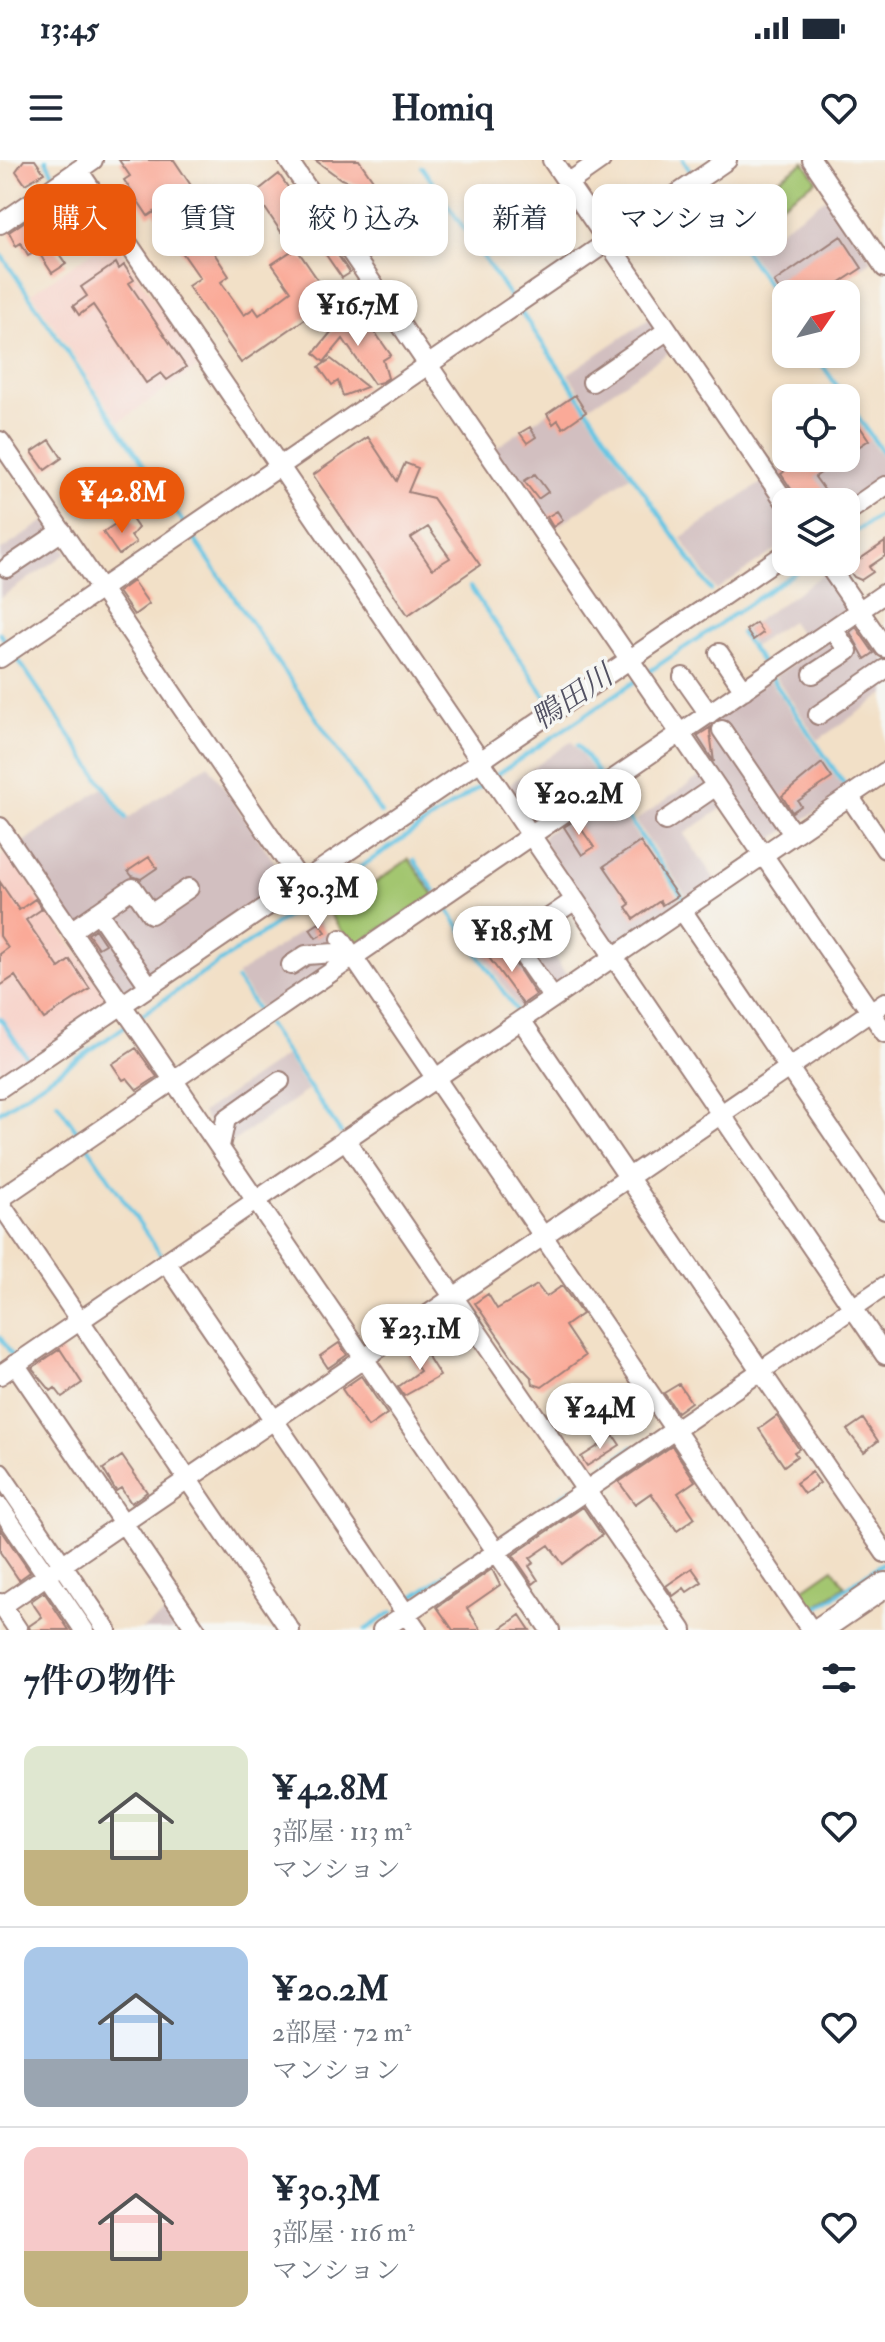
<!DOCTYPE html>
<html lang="ja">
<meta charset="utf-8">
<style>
:root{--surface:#fff;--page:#f2f2f3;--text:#1f2937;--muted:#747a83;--line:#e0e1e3;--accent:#ea580c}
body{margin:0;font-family:"IM FELL Double Pica","Noto Serif JP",serif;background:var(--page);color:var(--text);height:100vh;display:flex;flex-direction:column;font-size:30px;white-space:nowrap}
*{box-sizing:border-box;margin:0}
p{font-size:26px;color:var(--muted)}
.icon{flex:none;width:44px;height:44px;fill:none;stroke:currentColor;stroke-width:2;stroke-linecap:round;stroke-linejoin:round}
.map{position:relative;height:1470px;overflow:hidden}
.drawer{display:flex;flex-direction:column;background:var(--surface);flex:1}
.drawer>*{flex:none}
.banner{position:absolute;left:24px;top:24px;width:838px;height:72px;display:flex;gap:16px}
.needle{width:52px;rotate:55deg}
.tools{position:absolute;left:772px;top:120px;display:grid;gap:16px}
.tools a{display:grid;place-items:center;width:88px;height:88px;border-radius:16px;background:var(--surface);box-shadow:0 4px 12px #0003;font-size:40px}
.price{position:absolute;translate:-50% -68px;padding:0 18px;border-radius:28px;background:#fff;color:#222;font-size:26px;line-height:52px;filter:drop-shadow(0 2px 4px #0008)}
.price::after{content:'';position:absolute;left:50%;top:48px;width:24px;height:18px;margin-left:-12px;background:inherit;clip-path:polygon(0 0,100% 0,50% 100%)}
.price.selected{background:var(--accent);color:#fff}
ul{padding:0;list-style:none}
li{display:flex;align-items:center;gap:24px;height:200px;padding:0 24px}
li+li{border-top:2px solid var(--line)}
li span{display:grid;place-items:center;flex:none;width:224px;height:160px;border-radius:16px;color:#555}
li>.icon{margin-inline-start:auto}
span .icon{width:96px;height:96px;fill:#fffc;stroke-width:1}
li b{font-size:34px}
h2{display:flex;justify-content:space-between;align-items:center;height:96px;padding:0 24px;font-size:34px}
.chip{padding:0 28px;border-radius:16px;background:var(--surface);box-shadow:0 4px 12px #0003;font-size:28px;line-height:72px}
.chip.selected{background:var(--accent);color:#fff}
.status{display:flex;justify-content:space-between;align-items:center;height:56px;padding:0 40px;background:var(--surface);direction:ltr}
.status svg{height:22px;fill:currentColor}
header{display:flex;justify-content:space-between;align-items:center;height:104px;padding:0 24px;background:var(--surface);font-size:36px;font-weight:800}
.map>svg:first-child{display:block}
</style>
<div class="status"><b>13:45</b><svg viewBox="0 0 49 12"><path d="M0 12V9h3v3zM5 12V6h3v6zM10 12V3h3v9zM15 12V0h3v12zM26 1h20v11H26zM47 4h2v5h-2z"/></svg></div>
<header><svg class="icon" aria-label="menu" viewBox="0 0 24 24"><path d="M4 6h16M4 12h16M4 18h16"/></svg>Homiq<svg class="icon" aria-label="heart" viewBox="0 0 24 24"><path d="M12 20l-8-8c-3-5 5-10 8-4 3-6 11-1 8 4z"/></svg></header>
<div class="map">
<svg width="885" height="1470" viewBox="0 0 885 1470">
<rect width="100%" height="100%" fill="#f6f6f2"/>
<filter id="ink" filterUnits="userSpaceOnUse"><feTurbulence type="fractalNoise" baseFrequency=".0125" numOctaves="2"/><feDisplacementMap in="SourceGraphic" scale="16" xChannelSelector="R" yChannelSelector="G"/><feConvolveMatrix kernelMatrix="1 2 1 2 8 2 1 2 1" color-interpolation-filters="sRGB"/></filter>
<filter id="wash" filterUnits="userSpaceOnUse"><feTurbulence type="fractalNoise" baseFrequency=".006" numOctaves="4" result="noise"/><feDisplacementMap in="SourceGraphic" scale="32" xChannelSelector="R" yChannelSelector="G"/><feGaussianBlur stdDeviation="1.8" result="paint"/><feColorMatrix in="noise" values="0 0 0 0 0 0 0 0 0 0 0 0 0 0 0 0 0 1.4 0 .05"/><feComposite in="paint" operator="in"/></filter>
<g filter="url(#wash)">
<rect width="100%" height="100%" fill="#f2e0c7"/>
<path fill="#f7d1c8" d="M112,78l88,128 -81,56 -87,-129z
M8,692l103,151 -111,76v-221z"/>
<path fill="#d2bfc0" d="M828,37l44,64 -48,33h-38v11l-37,-54z
M652,157l22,32 -84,57 -22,-32z
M574,234l56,82 -81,56 -56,-82z
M856,259l29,43v15l-39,26 -53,-1 -19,-28 24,-16h48v-32z
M764,321l22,32v30l-70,47 -35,-52z
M45,361l22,32 -67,45v-47z
M827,412l22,32 -2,8 -42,29 -14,-20 -37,25 -11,-16z
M854,462l7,2 24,35v35l-67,46 -43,-64z
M769,520l78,113 -85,52 -71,-111z
M572,581l28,41 -64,44 -32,-38z
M208,604l81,119 -160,109 -7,-1 -103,-146 84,-57 22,32z
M702,615l22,32 -40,27 32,47 -27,18 -54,-78z
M607,632l76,112 -64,44 -6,-2 -70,-104 1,-7z
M566,738l-28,36 32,46 -48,33 -40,-59z
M318,760l19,26 2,13 -77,52 -25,-36z
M285,896l23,34 -83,57 -23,-34z
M173,1448l15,22h-47z"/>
<path fill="#a3c66f" stroke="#76724d" stroke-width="2" d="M804,2l13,18 -80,54 -12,-18z
M409,699l25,36 -81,52 -23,-33z
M833,1408l12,18 -39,27 -12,-18z"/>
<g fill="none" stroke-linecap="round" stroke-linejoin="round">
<path stroke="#65c5e4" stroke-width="4" d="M46,0l6,12
M683,0l9,14
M422,7l89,131
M702,28l84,123
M0,93l183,269
M521,152l190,278
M815,194l30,44
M846,239l39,57
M193,377l188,276
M846,378l39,-26
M470,427l78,113
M0,473l6,9
M741,473l23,33
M17,498l109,160
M644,515l167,-113
M772,519l75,109
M578,585l22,31
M495,616l142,-96
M611,633l72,104
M414,700l21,31
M444,744l73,108
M237,820l21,31
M0,858l26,38
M137,858l351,-237
M267,865l74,108
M57,942l22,32
M0,952l127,-87
M88,987l73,108
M0,1177l14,21
M588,1318l45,-31
M498,1379l74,-50
M410,1439l71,-49
M809,1454l74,-51
M365,1470l27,-18"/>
</g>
<g id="blocks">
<path fill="#faaa98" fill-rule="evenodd" d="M24,0h11l9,13 -19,11 -9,-13z
M119,0h55l30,45 -5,3 26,38 -11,7 15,23 -8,6 23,33 10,-7 5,7 32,-24 -19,-27 24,-16 41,60 -24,16 -5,-7 -67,46 -53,-77 12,-8 -46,-66 -6,4 -24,-36 6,-4z
M315,0h44l22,32 -40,-13z
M279,14l29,43 -27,15 -26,-39z
M75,27l17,25 -42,29 16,23 -14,9 -15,-23 -9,5 -7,-12 -5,3 -7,-14z
M314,60l36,53 -8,5 -36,-52z
M841,76l21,32 -40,26h-40l-8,-12z
M116,103l3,6 5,-4 10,15 -5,3 57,84 -19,13 -6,-7 -15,10 -53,-78 -14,10 -6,-9 14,-10 -6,-9z
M345,155l17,14 7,-5 22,31 -8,5 5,18 -6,4 -8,2 -31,-45 -19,23 -10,-9z
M331,199l36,28 -24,9 -5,-15 -6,4 -13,-18z
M575,235l11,17 -23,16 -5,-8 -5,4 -6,-10z
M856,261l13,19 -23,15v-27z
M530,267l6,10 -9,6 -7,-10z
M368,277l29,44 8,-18 13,5 -10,24 25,6 47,67 -72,50 -95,-140zM428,367l22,31 -18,11 -21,-31z
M50,280l12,18 -17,12 -13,-18z
M802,298h40l-27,19 18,25h-33l-19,-28z
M535,314l13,18 -10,7 -14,-18z
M557,351l6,9 -10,7 -6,-10z
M129,355l9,13 -7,8 5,7 -17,12 -16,-23z
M885,382v14l-16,11 4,5 -12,8 -7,-3 -7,-9z
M133,421l16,23 -15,11 -16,-23z
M756,463l7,10 -10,7 -7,-10z
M856,467l18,26 -9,6 -15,-27z
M711,567l-1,5 4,30 -17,-26z
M822,603l10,15 -34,23 3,5 -9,6 -10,-16z
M575,660l19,27 -12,8 -18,-28z
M640,682l37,54 -15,9 -2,-4 -26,18 -8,-12 4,-3 -26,-38z
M149,697l8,11 -16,11 -9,-3 -4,-5z
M0,722l19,28 16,-11 7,10 -16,11 33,48 11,-8 20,29 -46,30 -29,-43 -15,10v-32l8,-6 -8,-12z
M319,763l7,9 -10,6 -6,-9z
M95,769l10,15 -7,4 -10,-14z
M503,785l33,50 -13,9 -36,-49z
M136,888l21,29 -20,13 -10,-12 -4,2 -11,-16z
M537,1125l9,12 16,-11 20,28 -17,12 20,30 -43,31 -9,-3 -1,-6 -19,-20 -38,-55 13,-9 9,15z
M339,1183l8,12 -19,13 -8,-12z
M420,1184l20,32 -36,20 -6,-9 22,-16 -12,-18z
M60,1189l22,34 -20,14 -7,-9 -4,3 -19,-23z
M361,1216l26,38 -19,13 -26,-38z
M679,1224l12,18 -14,10 -13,-19z
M777,1256l22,33 -5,3 3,4 -13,10 -25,-37z
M863,1259l15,22 -14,11 -17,-22z
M614,1276l6,9 -33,21 -6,-9z
M672,1286l23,35 -17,12 17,25 -18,13 -26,-38 -16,11 -16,-22z
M122,1296l25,36 -16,11 -10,-15 -5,3 -13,-22z
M812,1312l8,11 -16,11 -8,-11z
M583,1347l19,28 -39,29 -14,-19 -19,13 4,5 -5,3 9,14 -5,4 -20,-29z
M0,1368l30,44 -11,8 -19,-28z
M692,1408l10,14 -15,10 -3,-4 -11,8 -7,-10z
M492,1409l8,16 -33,23 14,22h-28l-16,-23z
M44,1432l25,38h-39l-1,-4 13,-9 -11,-16z
M520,1455l10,15h-31z"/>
</g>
</g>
<g filter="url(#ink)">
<use href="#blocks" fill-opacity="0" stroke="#9e8079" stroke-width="2"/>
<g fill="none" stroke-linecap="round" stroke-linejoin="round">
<defs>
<path id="minor" d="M288,0l597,873
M552,0l234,343
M812,0l73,108
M78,10l807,1185
M568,23l33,-23
M0,64l93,-64
M592,222l76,-52
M0,281l301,441
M846,353l39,-27
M826,402l59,86
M7,408l55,-37
M719,493l25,37
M0,498l727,-498
M813,514l35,-23 -15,-22
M683,517l26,37
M818,555l67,-46
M722,570l71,104
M849,636l36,53
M665,661l51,-35
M0,667l550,803
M682,750l203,300
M98,752l51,74
M71,771l62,-43 18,26 38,-26
M341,779l470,691
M291,805l15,-10 43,-3
M553,838l-39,-56 61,-42
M521,860l364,533
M0,928l786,-535
M345,979l337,491
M220,986l6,-27 54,-38
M0,1039l885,-606
M0,1043l290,427
M166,1102l251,368
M15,1204l181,266
M0,1215l885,-603
M0,1313l107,157
M0,1347l84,123
M0,1443l18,27
M2,1446l883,-604
M382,1470l503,-344"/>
<path id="major" d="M819,1470l66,-45"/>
</defs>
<use href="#minor" stroke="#9e8079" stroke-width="22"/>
<use href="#major" stroke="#9e8079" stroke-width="28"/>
<use href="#minor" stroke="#fff" stroke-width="18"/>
<use href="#major" stroke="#fff" stroke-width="24"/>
</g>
</g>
<g text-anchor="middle" stroke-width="7" stroke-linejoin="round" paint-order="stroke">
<g font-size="30" font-style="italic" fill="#525162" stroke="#f6f6f2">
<text transform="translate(572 537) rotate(-34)" y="10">鴨田川</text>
</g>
</g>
</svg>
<div class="tools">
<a><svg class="needle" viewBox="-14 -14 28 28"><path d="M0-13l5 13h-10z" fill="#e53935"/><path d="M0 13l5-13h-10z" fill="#747a83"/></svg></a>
<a><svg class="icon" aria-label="locate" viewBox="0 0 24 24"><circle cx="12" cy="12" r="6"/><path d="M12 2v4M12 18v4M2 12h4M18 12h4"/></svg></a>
<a><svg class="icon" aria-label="layers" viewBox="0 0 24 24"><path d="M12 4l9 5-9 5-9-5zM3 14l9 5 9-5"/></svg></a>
</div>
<b class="price" style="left:358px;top:188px">¥16.7M</b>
<b class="price selected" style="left:122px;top:375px">¥42.8M</b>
<b class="price" style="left:579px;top:677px">¥20.2M</b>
<b class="price" style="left:318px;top:771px">¥30.3M</b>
<b class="price" style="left:512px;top:814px">¥18.5M</b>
<b class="price" style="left:420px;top:1212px">¥23.1M</b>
<b class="price" style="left:600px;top:1291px">¥24M</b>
<div class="banner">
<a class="chip selected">購入</a>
<a class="chip">賃貸</a>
<a class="chip">絞り込み</a>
<a class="chip">新着</a>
<a class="chip">マンション</a>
</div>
</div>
<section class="drawer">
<h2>7件の物件<svg class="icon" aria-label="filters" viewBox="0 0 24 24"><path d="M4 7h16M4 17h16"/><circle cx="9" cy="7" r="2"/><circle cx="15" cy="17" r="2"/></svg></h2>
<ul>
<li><span style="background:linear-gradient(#dfe7d0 65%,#c2b280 0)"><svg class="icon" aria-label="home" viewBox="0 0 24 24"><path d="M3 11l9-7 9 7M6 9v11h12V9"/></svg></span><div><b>¥42.8M</b><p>3部屋 · 113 m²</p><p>マンション</p></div><svg class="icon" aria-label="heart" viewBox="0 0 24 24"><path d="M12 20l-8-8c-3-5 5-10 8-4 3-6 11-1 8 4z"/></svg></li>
<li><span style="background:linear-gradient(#a9c7e8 70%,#9aa5b1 0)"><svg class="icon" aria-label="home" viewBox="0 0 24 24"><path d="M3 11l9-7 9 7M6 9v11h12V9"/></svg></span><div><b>¥20.2M</b><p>2部屋 · 72 m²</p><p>マンション</p></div><svg class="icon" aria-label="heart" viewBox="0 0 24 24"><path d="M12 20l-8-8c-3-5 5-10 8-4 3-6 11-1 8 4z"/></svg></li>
<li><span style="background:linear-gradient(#f6c9c9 65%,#c2b280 0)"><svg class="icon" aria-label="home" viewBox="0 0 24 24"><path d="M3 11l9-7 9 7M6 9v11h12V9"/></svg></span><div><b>¥30.3M</b><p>3部屋 · 116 m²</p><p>マンション</p></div><svg class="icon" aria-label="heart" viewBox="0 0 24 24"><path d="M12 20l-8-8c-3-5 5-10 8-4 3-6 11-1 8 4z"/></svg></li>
</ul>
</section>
